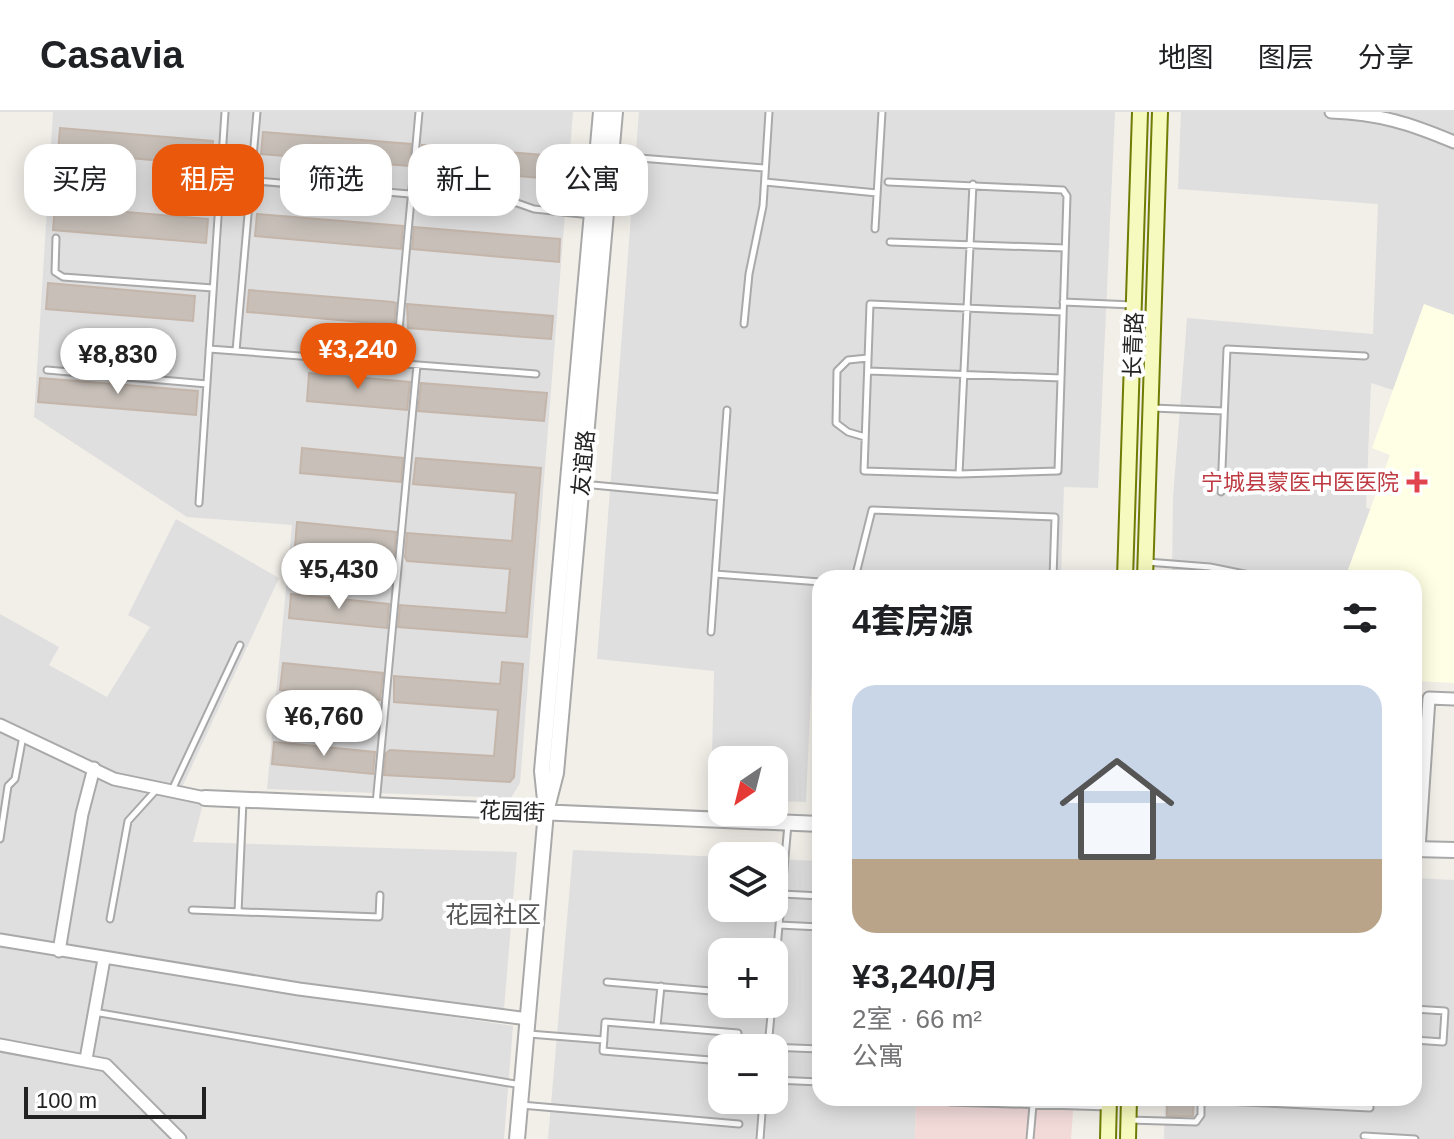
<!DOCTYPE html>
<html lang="zh">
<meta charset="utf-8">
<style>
:root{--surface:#fff;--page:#f6f6f6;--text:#202124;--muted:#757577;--line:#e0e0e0;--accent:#ea580c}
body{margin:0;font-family:Arial,"Noto Sans SC",sans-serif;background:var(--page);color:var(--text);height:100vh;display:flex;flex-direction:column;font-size:30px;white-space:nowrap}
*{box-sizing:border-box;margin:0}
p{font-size:26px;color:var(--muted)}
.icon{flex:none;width:44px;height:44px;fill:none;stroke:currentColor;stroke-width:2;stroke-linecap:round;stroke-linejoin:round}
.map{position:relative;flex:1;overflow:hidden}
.details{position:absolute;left:812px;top:458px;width:610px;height:536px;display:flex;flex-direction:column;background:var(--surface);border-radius:24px;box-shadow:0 4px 20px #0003}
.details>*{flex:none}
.guide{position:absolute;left:24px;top:32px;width:668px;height:72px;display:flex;gap:16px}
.needle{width:52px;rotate:215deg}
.fabs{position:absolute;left:708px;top:634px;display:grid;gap:16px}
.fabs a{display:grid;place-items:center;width:80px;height:80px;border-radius:16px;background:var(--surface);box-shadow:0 4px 20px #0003;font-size:40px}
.scale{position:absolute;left:24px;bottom:20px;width:182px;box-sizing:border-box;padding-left:8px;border:4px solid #222;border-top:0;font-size:22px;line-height:28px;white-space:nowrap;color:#222;-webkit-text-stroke:6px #fff;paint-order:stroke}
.price{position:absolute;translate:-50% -68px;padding:0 18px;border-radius:28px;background:#fff;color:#222;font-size:26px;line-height:52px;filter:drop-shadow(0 2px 4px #0008)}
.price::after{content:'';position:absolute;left:50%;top:48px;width:24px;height:18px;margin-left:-12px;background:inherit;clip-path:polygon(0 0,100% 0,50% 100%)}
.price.selected{background:var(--accent);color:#fff}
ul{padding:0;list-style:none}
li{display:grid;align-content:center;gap:16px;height:424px;padding:0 40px}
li+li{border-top:2px solid var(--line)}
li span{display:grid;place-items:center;height:248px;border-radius:24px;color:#555}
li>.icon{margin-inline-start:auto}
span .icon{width:144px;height:144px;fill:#fffc;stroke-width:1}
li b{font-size:34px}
h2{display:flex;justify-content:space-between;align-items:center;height:96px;padding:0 40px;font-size:34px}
.pill{padding:0 28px;border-radius:24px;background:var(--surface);box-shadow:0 4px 20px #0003;font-size:28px;line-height:72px}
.pill.selected{background:var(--accent);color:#fff}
header{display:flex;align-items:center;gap:48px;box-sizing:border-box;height:112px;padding:0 40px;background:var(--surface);border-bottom:2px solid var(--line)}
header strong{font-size:38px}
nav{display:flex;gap:44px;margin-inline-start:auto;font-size:28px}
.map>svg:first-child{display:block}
</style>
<header>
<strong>Casavia</strong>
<nav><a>地图</a><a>图层</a><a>分享</a></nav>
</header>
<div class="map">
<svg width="1454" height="1027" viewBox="0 0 1454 1027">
<rect width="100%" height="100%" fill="#f2efe9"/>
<path fill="#e0dfdf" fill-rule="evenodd" d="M53,0h520l-53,671 -9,15 -244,-9 25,-264 -105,-8 -153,-100z
M639,0h476l-17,376 -34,-1 -3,91h-241v69h-7l-7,155 -32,-1v-41h-52v40l-11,-1 3,-128 -117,-12z
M1181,0h273v203l-30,-10 -31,85 -22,-7 -5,125 5,1 -26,69h-173l1,-80 14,-180 186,16 5,-130 -200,-15z
M176,407l103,59 -101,218 25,8 -10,38 324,10 -13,157 -123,-12 -214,-32 -1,9 347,52 -9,113h-504v-525l59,33 -10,18 58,32 43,-70 -22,-12z
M573,738l149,7v51h52v-49l46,2v237h96l-1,41h-367zM722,840h52v52h-52zM722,936h52v52h-52z
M1414,766l40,2v259h-290l1,-41h249z"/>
<path fill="#f2dad9" d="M916,986h158l-3,41h-156z"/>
<path fill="#ffffe5" d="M1424,192l30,11v368l-40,-2v-103h-69l45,-123 -18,-7z"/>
<path fill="#c7bfb8" stroke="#c4b6ab" stroke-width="2" d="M60,16l153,13 -2,24 -153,-13z
M263,20l148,12 -2,22 -148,-12z
M422,33l145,12 -2,23 -143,-12z
M55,94l153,13 -2,24 -153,-13z
M257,102l146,12 -2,23 -146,-13z
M414,115l146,12 -1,23 -147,-13z
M48,171l147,13 -2,25 -147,-12z
M249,178l144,12 3,1 -2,22 -147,-13z
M407,192l146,12 -2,23 -143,-11z
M309,261l101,9 -3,28 -100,-9z
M40,266l158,13 -2,24 -158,-13z
M421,271l126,10 -3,28 -126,-10z
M302,336l101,10 -2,24 -101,-9z
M416,346l125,10 -14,169 -129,-10 2,-22 106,8 4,-44 -103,-8 -2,-4 2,-24 105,8 4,-48 -103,-9z
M297,410l99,10 -2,24 -99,-10z
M291,482l98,10 -2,24 -98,-10z
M502,550l21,2 -9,113 -4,5 -126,-7 2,-22 4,-3 104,6 4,-46 -104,-8v-26l106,8z
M283,551l100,10 -3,27 -100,-10z
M274,630l101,10 -2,22 -101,-10z
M1167,986h27l-1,18h-26z"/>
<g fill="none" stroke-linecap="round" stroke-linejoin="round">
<defs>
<path id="service" d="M615,44l150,12
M220,66l297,25 17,6 57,6
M765,70l112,11
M888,70l175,8 4,6 -9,275 -99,3 -95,-3 6,-167 193,8
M875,117l7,-117
M56,126l-1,34 8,5 150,11
M890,130l175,6
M1063,190l70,3
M744,212l5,-50 14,-68 6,-94
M209,237l327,25
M236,239l21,-239
M396,251l23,-251
M47,258l160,14
M868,259l193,7
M1153,296l71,3
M865,325l-17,-5 -12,-9 1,-52 11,-11 20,-2
M959,362l14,-290
M582,372l138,13
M1221,380l6,-143 138,7
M199,391l26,-391
M1147,450l63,5 54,11
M715,462l105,8
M855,466l17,-68 183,7 -2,61
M711,520l16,-222
M172,678l68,-145
M376,692l41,-439
M0,727l8,-53 7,-7 8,-43
M782,782l38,2
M192,798l187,7 1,-22
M238,800l5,-111
M110,807l18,-98 29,-32
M779,813l41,2
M607,870l115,10
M774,870l14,-158
M1414,897l31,2 -2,31 -29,-2
M94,900l427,73
M657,914l4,-40
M529,922l75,6
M768,935l52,2
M768,935l4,-43
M722,949l-119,-10 2,-29 133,11
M774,968l46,2
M1201,988l169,8v-10
M950,990l159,5
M521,993l218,19
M1129,1008l67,2 5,-7v-17
M1364,1024l51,3
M760,1027l3,-39
M1030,1027l3,-34"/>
<path id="minor" d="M1331,0c49,2 78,11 123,30
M0,613l114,54 91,19
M1419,737l10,-151 25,1
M0,828l299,49 229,30
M59,839l23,-137 12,-46
M0,933l106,20 74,74
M86,947l18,-100"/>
<path id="tertiary" d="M205,686l615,26
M545,688l-3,-29 59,-659
M1414,737l40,1
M517,1027l29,-327 10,-39 59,-661"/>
<path id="secondary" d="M1125,466l15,-466
M1145,466l15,-466
M1108,1027l1,-41
M1128,1027l1,-41"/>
</defs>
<use href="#service" stroke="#a9a9a9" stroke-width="9"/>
<use href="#minor" stroke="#a9a9a9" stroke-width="15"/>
<use href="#tertiary" stroke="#a9a9a9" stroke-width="18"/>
<use href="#secondary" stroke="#707d05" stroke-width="18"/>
<use href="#service" stroke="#fff" stroke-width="5"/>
<use href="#minor" stroke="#fff" stroke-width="11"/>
<use href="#tertiary" stroke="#fff" stroke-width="14"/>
<use href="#secondary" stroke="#f7fabf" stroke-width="14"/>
</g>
<path fill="#e0444e" stroke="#fff" stroke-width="3" d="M1413 358h8v8h8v8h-8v8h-8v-8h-8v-8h8z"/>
<g text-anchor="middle" stroke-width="8" stroke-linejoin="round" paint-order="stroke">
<g font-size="22" fill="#222" stroke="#fff">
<text transform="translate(1133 233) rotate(-88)" y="8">长青路</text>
<text transform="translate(583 351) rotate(-85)" y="8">友谊路</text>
<text transform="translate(512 699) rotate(2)" y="8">花园街</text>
</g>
<g font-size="22" fill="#be3a42" stroke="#fff" text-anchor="end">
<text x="1399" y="378">宁城县蒙医中医医院</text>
</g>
<g font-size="24" fill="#555" stroke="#fff">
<text x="493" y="811">花园社区</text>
</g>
</g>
</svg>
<div class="fabs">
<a><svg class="needle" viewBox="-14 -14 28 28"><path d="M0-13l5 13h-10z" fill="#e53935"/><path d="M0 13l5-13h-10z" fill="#757577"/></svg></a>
<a><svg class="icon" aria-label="layers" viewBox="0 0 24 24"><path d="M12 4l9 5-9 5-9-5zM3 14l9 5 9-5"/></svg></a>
<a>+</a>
<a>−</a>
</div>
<div class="scale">100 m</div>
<b class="price selected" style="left:358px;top:279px">¥3,240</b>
<b class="price" style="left:118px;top:284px">¥8,830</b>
<b class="price" style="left:339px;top:499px">¥5,430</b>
<b class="price" style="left:324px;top:646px">¥6,760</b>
<div class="guide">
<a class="pill">买房</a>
<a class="pill selected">租房</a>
<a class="pill">筛选</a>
<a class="pill">新上</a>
<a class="pill">公寓</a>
</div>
<section class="details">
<h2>4套房源<svg class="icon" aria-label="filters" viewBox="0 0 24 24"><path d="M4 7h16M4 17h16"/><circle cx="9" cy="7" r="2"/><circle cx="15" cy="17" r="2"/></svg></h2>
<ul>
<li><span style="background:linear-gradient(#c9d6e8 70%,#b9a48a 0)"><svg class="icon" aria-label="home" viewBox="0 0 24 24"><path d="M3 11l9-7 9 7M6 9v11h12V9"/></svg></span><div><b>¥3,240/月</b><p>2室 · 66 m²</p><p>公寓</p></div></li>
</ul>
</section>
</div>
